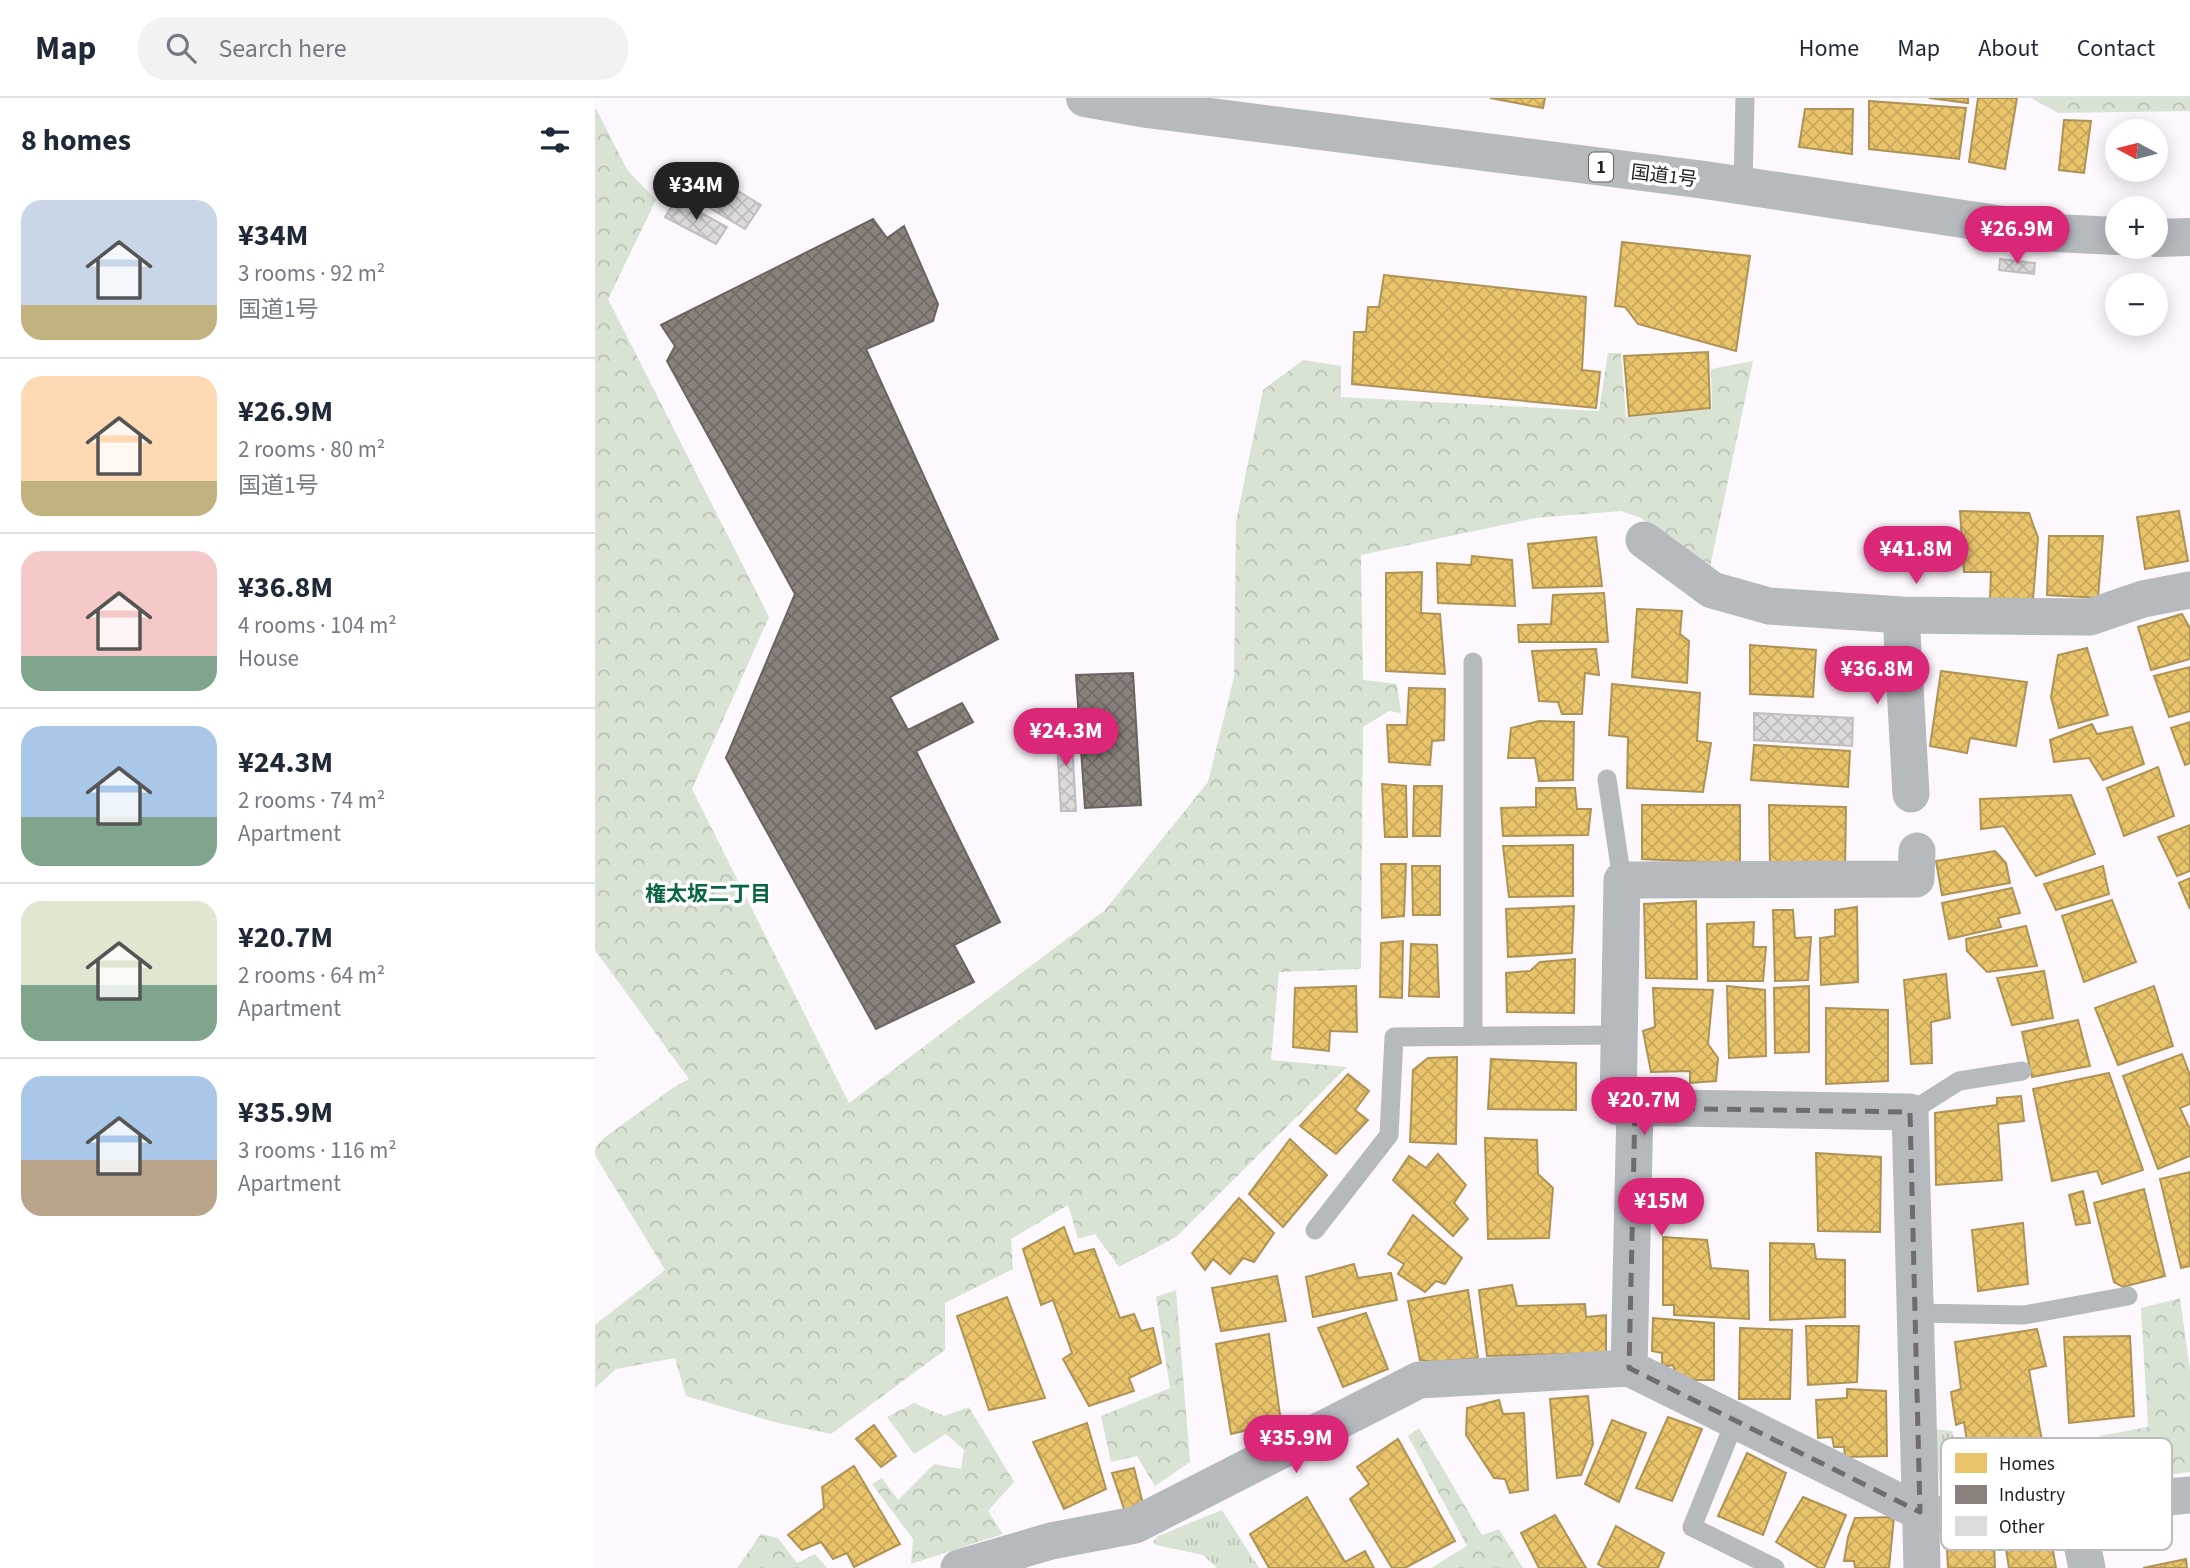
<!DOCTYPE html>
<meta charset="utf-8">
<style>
:root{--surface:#fff;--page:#f2f2f3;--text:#1f2937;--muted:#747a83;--line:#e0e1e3;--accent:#db2777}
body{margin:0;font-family:"Source Sans 3","Noto Sans JP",sans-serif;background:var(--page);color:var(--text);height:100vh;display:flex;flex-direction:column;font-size:26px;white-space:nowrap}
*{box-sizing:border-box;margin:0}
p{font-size:23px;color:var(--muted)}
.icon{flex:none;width:38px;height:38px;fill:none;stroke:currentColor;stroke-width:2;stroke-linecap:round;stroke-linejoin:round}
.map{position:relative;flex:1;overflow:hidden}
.details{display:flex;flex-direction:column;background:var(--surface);width:595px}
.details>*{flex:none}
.needle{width:46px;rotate:277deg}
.buttons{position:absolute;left:1510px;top:21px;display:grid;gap:14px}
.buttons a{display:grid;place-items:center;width:63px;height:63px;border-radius:50%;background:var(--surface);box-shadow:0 4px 18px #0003;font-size:35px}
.price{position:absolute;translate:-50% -60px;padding:0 16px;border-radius:24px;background:var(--accent);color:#fff;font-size:23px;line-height:46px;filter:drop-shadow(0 2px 4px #0008)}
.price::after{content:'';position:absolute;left:50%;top:42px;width:21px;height:16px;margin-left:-10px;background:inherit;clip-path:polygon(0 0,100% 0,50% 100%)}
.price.current{background:#222;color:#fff}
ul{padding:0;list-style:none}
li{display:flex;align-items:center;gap:21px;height:175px;padding:0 21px}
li+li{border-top:2px solid var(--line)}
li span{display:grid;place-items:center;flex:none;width:196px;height:140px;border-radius:21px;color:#555}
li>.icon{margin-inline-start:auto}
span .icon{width:84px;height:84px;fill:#fffc;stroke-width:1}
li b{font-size:30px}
h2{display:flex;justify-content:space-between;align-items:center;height:84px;padding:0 21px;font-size:30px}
header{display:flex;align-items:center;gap:42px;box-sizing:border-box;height:98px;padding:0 35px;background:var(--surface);border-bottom:2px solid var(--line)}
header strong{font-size:33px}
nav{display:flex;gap:38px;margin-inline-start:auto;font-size:24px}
.search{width:490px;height:63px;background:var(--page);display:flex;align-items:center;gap:18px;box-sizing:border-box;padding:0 24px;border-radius:28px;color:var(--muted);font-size:26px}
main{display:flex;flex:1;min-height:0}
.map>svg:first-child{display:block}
</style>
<header>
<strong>Map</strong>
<div class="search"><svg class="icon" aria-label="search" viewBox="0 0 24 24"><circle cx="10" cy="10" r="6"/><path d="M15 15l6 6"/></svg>Search here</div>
<nav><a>Home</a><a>Map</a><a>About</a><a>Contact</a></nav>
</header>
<main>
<section class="details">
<h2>8 homes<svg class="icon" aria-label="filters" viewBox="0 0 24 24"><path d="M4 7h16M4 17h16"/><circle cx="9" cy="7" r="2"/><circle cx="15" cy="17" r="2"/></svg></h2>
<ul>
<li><span style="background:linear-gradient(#c9d6e8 75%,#c2b280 0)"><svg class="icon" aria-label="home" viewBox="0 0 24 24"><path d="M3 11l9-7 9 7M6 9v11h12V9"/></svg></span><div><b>¥34M</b><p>3 rooms · 92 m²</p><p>国道1号</p></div></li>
<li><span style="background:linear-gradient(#ffd9b3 75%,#c2b280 0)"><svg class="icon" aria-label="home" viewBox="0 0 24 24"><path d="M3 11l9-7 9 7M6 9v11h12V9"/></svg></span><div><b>¥26.9M</b><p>2 rooms · 80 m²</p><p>国道1号</p></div></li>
<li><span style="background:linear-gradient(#f6c9c9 75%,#7fa58c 0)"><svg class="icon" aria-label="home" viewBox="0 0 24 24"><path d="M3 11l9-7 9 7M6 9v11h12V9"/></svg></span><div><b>¥36.8M</b><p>4 rooms · 104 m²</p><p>House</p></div></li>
<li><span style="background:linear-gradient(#a9c7e8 65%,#7fa58c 0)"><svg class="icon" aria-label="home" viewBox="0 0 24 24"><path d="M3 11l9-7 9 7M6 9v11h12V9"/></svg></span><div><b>¥24.3M</b><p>2 rooms · 74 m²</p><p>Apartment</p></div></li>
<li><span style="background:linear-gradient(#dfe7d0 60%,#7fa58c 0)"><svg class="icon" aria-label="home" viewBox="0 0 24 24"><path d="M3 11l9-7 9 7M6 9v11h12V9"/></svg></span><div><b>¥20.7M</b><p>2 rooms · 64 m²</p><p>Apartment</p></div></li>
<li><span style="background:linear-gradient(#a9c7e8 60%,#b9a48a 0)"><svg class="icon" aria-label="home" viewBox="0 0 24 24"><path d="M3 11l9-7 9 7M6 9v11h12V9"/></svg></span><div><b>¥35.9M</b><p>3 rooms · 116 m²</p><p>Apartment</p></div></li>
</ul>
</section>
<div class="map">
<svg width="1595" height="1470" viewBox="0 0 1595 1470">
<defs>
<pattern id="grass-tufts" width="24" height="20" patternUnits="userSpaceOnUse" patternTransform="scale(1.75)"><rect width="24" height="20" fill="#d8e3d3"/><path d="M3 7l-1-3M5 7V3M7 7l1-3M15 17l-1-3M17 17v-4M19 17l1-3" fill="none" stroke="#b9c2b5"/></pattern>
<pattern id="forest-crowns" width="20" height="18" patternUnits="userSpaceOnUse" patternTransform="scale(1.75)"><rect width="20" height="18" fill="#d8e3d3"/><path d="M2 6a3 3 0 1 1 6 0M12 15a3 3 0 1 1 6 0" fill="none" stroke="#b9c2b5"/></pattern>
<pattern id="homes-cross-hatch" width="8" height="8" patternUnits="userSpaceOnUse" patternTransform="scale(1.75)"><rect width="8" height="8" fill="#e9c46a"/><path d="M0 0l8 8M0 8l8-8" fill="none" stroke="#c8a85c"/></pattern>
<pattern id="industry-cross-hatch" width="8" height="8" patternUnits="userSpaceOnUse" patternTransform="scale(1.75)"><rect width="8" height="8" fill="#8a817c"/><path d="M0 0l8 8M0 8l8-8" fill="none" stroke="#706965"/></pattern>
<pattern id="building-cross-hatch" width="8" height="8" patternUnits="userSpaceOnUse" patternTransform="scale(1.75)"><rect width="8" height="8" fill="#dddadb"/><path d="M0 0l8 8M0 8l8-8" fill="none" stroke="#bdbbbc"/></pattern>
</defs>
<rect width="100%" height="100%" fill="#fdf8fd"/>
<path fill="url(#grass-tufts)" d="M1338,1331l19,2 7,33 97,-18 1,40 -98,14 -19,-15z
M627,1412l37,58h-42l-14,-13 -47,-10 -3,-3 5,-6z"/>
<path fill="url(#forest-crowns)" d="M1436,0h159v13l-132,2z
M0,9l33,64 28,29 -48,99 161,318 -77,172 157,314 256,-193 103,-128 26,-105 2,-155 27,-132 40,-30 38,6v31l258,14 9,-58h13l5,64 86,-8 -1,-40 42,-8 -43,206 -69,-49 -20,-7 -86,7 -174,37 2,125 34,4 4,29 -12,-2 -26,16 -2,242 -82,3 -8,88 76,7 -171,170 -57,30 -24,-33 -17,5 -10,-34 -57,34 2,30 -68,34v47l-114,84 -57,-12 -88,-26 -11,-38 -59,11 -21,19v-63l70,-55 -70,-115v-7l9,-10 70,-51 15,-8 -94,-129z
M581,1192l14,172 -35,24 -18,-30 -26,6 -10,-46 69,-28 -14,-91z
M1585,1200l10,72v102l-81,11 -9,-47 48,-9 -7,-119z
M319,1305l30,13 25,-9 45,75 -26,29 15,23 -92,30 2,-25 -41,-55 10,-6 16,22 36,-36 27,5 3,-19 -18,-16 -32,20 -27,-37z
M824,1330l63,107 17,-6 24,39h-92l36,-22 -59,-110z
M166,1436l17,4 19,25 18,-9 12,14h-90z"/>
<path fill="url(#homes-cross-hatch)" stroke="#ae9355" stroke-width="2" d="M895,0h55l-2,10z
M1334,0h39v5z
M1383,0h39l-12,71 -36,-7z
M1274,3l97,7 -7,51 -90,-10z
M1210,11h48l-1,45 -53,-7z
M1469,22l27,1 -7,52 -25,-3z
M1027,144l128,14 -14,95 -98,-27 -13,-17 -10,-1z
M789,177l202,22 -4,73 18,2 -4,36 -244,-24 2,-52h12l2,-25h11z
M1113,254l2,56 -81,8 -5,-60z
M1365,413l69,2 9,25 -5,61h-43l1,-27h-27z
M1584,413l9,50 -43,8 -8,-52z
M1454,438h54l-5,62 -51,-3z
M1001,439l6,49 -69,2 -5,-44z
M877,458l40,4 3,46 -77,-3 -1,-40 34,2z
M827,474l-1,41 19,1 5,60 -59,-3v-98z
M1009,495l4,49h-89l-1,-17 33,-1 2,-29z
M1042,511l45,2 -2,23 9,7 -2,42 -55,-6z
M1587,516l8,14v31l-39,11 -13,-43z
M1155,547l66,5 -3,47 -63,-3z
M1492,550l21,67 -49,13 -8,-31 7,-42z
M1001,551l3,26 -14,-2 -3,41h-20l-4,-12 -19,-1 -7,-50z
M1595,569v44l-21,6 -15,-41z
M1346,573l86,11 -11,64 -46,-8 -3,15 -37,-7z
M1017,586l88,9 -3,48 14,2 -8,49 -76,-4 1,-51 -19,-2z
M814,590l36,1 -1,51 -12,1 -2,24 -41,-3 -2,-37h20z
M944,623l35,1 -1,58 -34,1 -4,-23h-27l3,-30z
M1595,624v41l-5,2 -14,-37z
M1497,626l5,10 35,-7 12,37 -41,16 -14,-22 -35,4 -4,-22z
M1159,647l96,6 -2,36 -97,-7z
M1563,669l16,49 -50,20 -17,-48z
M787,686l24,2 1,51h-22z
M819,688h28l-2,50h-27z
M941,690h39l2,21h14l-3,26 -85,1 -2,-28 35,-1z
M1476,697l24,59 -59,22 -32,-50 -23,3 -1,-30z
M1047,707h98v59l-98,-5z
M1174,707l77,2 -1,66 -75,-8z
M1595,727v46l-13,5 -19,-39z
M978,747v51l-64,1 -6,-51z
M1400,753l11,12 4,20 -68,12 -6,-34z
M786,766h25l-2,52 -22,2z
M817,768h28v49h-27z
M1508,768l6,28 -53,16 -12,-26z
M1595,780v31l-11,-26z
M1417,790l8,25 -22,5 3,9 -52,12 -7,-36z
M1517,802l24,62 -52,20 -22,-66z
M1101,803l1,78 -51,-1 -2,-74z
M979,808l-2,47 -64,4 -2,-48z
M1262,809l1,75 -37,3 -1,-47 15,-2v-26z
M1178,812h20l2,28 16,-1 -3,43 -33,1z
M1159,824l-1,25h13l-3,34h-55l-1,-57z
M1431,828l11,40 -50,6 -20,-21 -1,-12z
M808,843l-1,57 -22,-1 1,-54z
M816,846l26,1 2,52 -30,-1z
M980,861l-1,54 -67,-1 -1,-39 24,-2 10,-9z
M1449,873l9,47 -41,7 -15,-47z
M1351,876l4,44 -19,4 1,41 -21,1 -7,-84z
M761,888l1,46 -27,-1 -1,20 -36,-4 2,-59z
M1132,888l38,4 1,66 -37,2z
M1214,888v66l-34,1 -1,-65z
M1559,888l19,60 -55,19 -23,-57z
M1058,890l60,2 -5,54 10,14 -2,23 -26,2v-12l-39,1 -8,-41 12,-4z
M1231,910l62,2v71l-62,3z
M1483,922l12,46 -58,11 -10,-45z
M1587,956l8,21v29l-10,4 10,21v27l-32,13 -35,-93z
M862,959l-1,87 -46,-2 3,-72 15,-12z
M896,961l85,4v47l-88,-1z
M1514,975l34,97 -41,14 -5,-13 -45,10 -19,-92z
M753,976l21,17 -14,19 13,10 -32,34 -36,-28z
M1426,998l3,25 -26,3 4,56 -66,5 -1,-72 62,-8v-7z
M890,1040l52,2 1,34 15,14 -4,50 -61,1z
M695,1041l37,36 -44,52 -34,-33z
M1221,1055l65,4 -1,75 -62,-1z
M843,1056l28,31 -12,18 14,16 -15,17 -60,-56 16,-24 17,12z
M1595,1074v94l-9,2 -21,-89z
M1549,1091l21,87 -42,11 -9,-5 -20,-79z
M1488,1093l7,32 -14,2 -7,-30z
M644,1100l35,35 -20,29 -11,-4 -13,16 -17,-15 -8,11 -13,-17z
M818,1117l49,43 -17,26 -9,-3 -11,11 -27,-18 6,-10 -16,-10z
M1428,1125l5,61 -50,7 -6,-61z
M469,1129l10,27 20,-5 26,69 14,-4 7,17 12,-3 8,35 -32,15 5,13 -45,15 -26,-47 9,-6 -19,-53 -12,5 -18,-56z
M1068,1139l44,3 4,28 37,3 1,48 -75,-4v-10h-11z
M1175,1145l44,1 2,15 29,1v57l-75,3z
M759,1166l4,14 33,-5 6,27 -84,17 -7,-40z
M682,1178l9,45 -65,10 -9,-43z
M917,1187l5,21 68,-2 1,13 20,-2v38l-119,3 -8,-66z
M873,1192l10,68 -44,4 -14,-2 -12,-59z
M412,1199l38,101 -56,12 -32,-94z
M771,1215l22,56 -45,18 -25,-59z
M1058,1220l61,5v57h-37l-4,-15 -11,2v-14l-10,-2z
M1211,1228h53l-2,56 -49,3z
M1145,1230l52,2 -2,69h-51z
M1442,1231l9,37 -17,4 13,71 -73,13 -5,-32 -8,3 -5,-33 10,-3 -6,-47z
M674,1236l12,88 -50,12 -15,-90z
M1535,1238l4,80 -65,7 -5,-86z
M1252,1291l39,2 1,65 -42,1 -1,-10h-10l-2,-10 -14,1 -2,-38 31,-2z
M993,1298l5,48 -12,31 -24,3 -7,-79z
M904,1302l4,14 21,-1 4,77 -18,3 -5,-14 -11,-1 -28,-43 1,-27z
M1073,1319l34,12 -30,72 -36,-13z
M1017,1322l34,13 -27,69 -34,-18z
M492,1325l19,66 -42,20 -31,-67z
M279,1327l22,31 -15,11 -25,-28z
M803,1341l57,102 -50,27h-13l-42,-69 19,-15 -12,-17z
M1152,1355l39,20 -23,62 -45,-19z
M259,1368l46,78 -46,23 -7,-14 -14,6 -12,-17 -19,8 -14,-15 36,-27 -2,-21z
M539,1370l9,36 -18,8 -13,-39z
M712,1399l38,65 20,-11 9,17h-105l-19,-34z
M1208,1399l43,18 -22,53h-5l-43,-26z
M960,1417l31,53h-47l-18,-35z
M1299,1419l-5,51h-34l-1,-7h-10l4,-24 7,-19z
M1021,1428l48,27 -6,15h-53l-7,-4z
M1455,1435l6,35h-47l-4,-25z
M1399,1443l1,27h-47l-1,-19z
M1591,1461l1,9h-44z"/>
<path fill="url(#industry-cross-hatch)" stroke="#6b6461" stroke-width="2" d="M278,121l14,19 17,-12 34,78 -5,17 -67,28 132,290 -108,58 18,33 54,-27 11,19 -57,29 84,171 -46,23 20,37 -98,47 -150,-271 69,-164 -128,-233 8,-15 -14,-21z
M538,575l8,132 -56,3 -9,-133z"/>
<path fill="url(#building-cross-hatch)" stroke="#c2bebf" stroke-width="2" d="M95,71l26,14 -14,23 -24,-14z
M128,84l38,23 -16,24 -37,-22z
M81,101l51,28 -11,17 -51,-27z
M1405,161l35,4 -1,11 -35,-4z
M1159,615l99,5 -1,28 -98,-6z
M461,627h15l5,86h-15z"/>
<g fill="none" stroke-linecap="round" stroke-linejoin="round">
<path stroke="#b6b9be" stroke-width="19" d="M1148,88l2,-88
M1012,681l15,101
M878,938v-374
M1315,1014l49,-31 63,-10
M720,1132l74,-95 5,-98 226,-2
M1321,1215l108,2 104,-19
M1140,1323l-43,106 83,41"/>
<path stroke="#b6b9be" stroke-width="37" d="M1049,442l68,50 57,16 132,9 189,2 53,-18 47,-9
M1306,517l10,179
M1322,753l-1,28 -294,1 -4,227 292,5 12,456
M1034,1270l6,-260
M1479,1409l13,61
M364,1470l92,-27 84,-16 284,-145 210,-12 291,144 32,5 238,-22"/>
<path stroke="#b6babf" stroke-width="38" d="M490,0l62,11 558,71 350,53 62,3
M1561,140l34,-1"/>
</g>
<path fill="none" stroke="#6f6c6f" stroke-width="5" stroke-dasharray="14 9" stroke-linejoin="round" d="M1040,1010l275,4 10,400 -291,-144z"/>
<g text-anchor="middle" stroke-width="7" stroke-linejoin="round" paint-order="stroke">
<rect fill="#fff" stroke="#656365" stroke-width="2" x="994" y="54.5" width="24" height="29" rx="5"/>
<g font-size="18" font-weight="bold" fill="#232023">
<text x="1006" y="75">1</text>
</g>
<g font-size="19" fill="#232023" stroke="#fff">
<text transform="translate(1069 77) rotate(7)" y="7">国道1号</text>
</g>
<g font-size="21" font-weight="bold" fill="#096641" stroke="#fff">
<text x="113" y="803">権太坂二丁目</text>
</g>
</g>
<rect x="1346" y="1340" width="231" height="112" rx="10" fill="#fff" stroke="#bdbcbd" stroke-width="2"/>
<rect x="1360" y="1355" width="32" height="20" fill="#e9c46a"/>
<rect x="1360" y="1387" width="32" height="19" fill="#8a817c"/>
<rect x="1360" y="1418" width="32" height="20" fill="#dddadb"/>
<g font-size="19" fill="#232023">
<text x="1404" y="1372">Homes</text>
<text x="1404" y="1403">Industry</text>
<text x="1404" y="1435">Other</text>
</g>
</svg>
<div class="buttons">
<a><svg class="needle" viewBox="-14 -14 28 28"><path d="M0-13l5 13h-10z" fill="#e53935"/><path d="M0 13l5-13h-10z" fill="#747a83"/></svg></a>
<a>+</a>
<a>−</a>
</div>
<b class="price current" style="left:101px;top:124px">¥34M</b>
<b class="price" style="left:1422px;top:168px">¥26.9M</b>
<b class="price" style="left:1321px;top:488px">¥41.8M</b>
<b class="price" style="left:1282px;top:608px">¥36.8M</b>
<b class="price" style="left:471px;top:670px">¥24.3M</b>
<b class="price" style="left:1049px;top:1039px">¥20.7M</b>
<b class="price" style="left:1066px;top:1140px">¥15M</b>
<b class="price" style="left:701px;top:1377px">¥35.9M</b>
</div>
</main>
